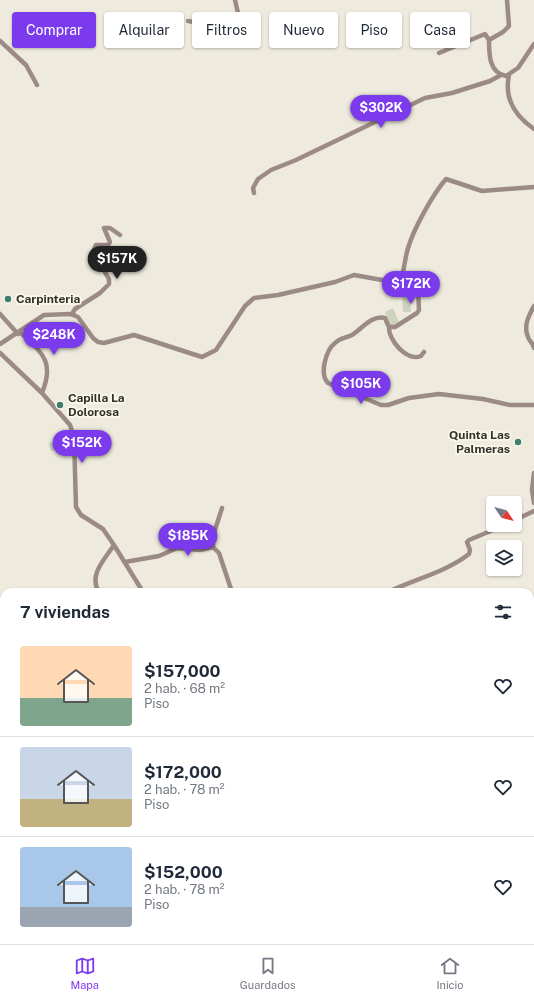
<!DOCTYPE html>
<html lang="es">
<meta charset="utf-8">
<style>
:root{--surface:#fff;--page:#f6f6f7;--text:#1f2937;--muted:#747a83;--line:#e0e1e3;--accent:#7c3aed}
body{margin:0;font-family:"Public Sans",sans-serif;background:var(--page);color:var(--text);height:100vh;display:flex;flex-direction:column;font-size:15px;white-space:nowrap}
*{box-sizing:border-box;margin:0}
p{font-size:13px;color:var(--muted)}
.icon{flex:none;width:22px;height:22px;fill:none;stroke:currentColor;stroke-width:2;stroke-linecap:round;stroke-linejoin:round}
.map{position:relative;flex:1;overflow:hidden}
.details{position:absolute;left:0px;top:588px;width:534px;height:356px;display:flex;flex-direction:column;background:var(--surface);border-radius:12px 12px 0 0;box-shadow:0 1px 3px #0004}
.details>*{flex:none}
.banner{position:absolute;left:12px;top:12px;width:510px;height:36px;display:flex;gap:8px}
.needle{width:26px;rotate:125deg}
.buttons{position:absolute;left:486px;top:496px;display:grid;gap:8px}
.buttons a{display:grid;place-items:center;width:36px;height:36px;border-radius:4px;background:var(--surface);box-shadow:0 1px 3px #0004;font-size:20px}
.price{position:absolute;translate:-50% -34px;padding:0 9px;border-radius:14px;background:var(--accent);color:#fff;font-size:13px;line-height:26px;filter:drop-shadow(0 1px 2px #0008)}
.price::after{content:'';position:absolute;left:50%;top:24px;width:12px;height:9px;margin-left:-6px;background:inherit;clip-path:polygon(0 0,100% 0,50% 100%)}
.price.on{background:#222;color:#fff}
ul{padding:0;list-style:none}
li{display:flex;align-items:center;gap:12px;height:100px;padding:0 20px}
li+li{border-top:1px solid var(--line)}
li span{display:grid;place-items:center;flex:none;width:112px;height:80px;border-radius:4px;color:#555}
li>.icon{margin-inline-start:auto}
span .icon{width:48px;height:48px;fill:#fffc;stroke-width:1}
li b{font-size:17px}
h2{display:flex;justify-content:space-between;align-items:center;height:48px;padding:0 20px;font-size:17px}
.pill{padding:0 14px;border-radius:4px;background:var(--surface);box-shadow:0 1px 3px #0004;font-size:14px;line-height:36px}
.pill.on{background:var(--accent);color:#fff}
.tab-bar{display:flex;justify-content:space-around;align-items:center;height:56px;border-top:1px solid var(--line);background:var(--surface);font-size:11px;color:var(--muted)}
.tab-bar a{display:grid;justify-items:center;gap:2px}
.tab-bar .on{color:var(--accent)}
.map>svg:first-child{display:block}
</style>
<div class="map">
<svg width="534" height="944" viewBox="0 0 534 944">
<rect width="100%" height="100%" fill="#eeebde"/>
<path fill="#cdd3bc" d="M410,297l1,15h-8l-1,-15z
M393,308l6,14 -8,4 -6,-14z
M63,439l2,8 -14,4 -2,-8z"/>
<path fill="#a9b28e" d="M0,720l4,55v165h9l-1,4h-12z"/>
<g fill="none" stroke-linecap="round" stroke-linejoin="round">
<path stroke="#9c8a87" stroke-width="4.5" d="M188,21l25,4 20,-1 5,-11 -3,-13
M489,40l14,-8 6,-6 -2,-26
M0,41l26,24 11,20
M439,53l46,-19 4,6c0,14 0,33 17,36l12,-8 16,-24
M509,75c-5,23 6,41 25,54
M254,193l-1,-5 5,-9 13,-9 25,-10 129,-62 27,-5 38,-12 11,-6
M399,283l19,5 1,22 -2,3 -22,14h-6l-4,-9c-14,-3 -23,11 -33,17 -6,3 -12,3 -17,8 -9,7 -16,31 -7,40l53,22h7l21,-7 30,-4 44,5 27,6h24
M534,306c-5,9 -11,20 -6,31 1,4 5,6 6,11
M0,314l18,20
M74,315l-1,-3 2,-3 25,-16 9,-9v-5l-16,-27 3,-7h12l2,-3 -6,-14h6l10,7
M389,327c-1,13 18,35 32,29l3,-4
M20,332c22,21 35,29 22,61
M0,344l44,-29 26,-1 8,3 15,21 5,4 6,1 30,-8 68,22 14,-7 29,-44 9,-8 24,-3 57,-13 19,-7 45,8 2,-2c3,-11 4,-23 7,-33 6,-20 25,-54 38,-69l36,12 52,-4
M0,353l42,40 28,32 4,12 2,70 5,8 22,14 11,16c-9,14 -26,30 -15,47
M534,473l-2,17 2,13
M515,520l19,-9
M114,545l29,47
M213,547v-11l9,-28
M125,562l34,-6 18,-8 23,2 13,-3 6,6 13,39
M388,592c27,-13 58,-20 81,-38l1,-4 -3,-8 2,-2 36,-15
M62,940v4
M79,940l4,4
M93,940l1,4
M311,940l4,4
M136,944l2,-4"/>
</g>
<g fill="#3d7e6e" stroke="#fbf8eb" stroke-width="1.5">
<circle cx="8" cy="299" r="4"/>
<circle cx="60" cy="405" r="4"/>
<circle cx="518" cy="442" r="4"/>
</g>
<g text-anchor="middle" stroke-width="3.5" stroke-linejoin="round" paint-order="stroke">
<g font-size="12" font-weight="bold" fill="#31302b" stroke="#fbf8eb" text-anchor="start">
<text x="16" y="303">Carpinteria</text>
<text x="68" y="402">Capilla La<tspan x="68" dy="14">Dolorosa</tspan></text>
<text x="510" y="439" text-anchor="end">Quinta Las<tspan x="510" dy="14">Palmeras</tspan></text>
</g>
</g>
</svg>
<div class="buttons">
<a><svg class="needle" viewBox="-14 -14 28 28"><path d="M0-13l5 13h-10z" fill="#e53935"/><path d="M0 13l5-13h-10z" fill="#747a83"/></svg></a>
<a><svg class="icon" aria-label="layers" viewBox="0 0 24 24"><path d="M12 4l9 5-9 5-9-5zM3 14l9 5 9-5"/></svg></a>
</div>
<b class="price" style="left:381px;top:129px">$302K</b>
<b class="price on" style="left:117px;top:280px">$157K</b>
<b class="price" style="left:411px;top:305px">$172K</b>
<b class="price" style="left:54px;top:356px">$248K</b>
<b class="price" style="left:361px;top:405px">$105K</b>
<b class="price" style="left:82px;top:464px">$152K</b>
<b class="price" style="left:188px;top:557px">$185K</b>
<div class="banner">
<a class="pill on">Comprar</a>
<a class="pill">Alquilar</a>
<a class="pill">Filtros</a>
<a class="pill">Nuevo</a>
<a class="pill">Piso</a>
<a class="pill">Casa</a>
</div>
<section class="details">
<h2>7 viviendas<svg class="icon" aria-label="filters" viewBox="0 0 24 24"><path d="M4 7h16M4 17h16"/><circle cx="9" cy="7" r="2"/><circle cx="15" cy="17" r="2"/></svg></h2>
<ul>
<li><span style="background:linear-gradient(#ffd9b3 65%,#7fa58c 0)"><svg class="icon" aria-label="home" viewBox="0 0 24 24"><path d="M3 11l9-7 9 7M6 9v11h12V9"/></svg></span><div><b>$157,000</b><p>2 hab. · 68 m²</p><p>Piso</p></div><svg class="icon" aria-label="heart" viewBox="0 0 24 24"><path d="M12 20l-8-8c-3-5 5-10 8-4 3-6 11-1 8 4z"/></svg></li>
<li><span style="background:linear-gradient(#c9d6e8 65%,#c2b280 0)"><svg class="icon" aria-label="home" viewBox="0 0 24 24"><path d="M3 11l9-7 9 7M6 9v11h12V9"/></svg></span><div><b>$172,000</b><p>2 hab. · 78 m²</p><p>Piso</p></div><svg class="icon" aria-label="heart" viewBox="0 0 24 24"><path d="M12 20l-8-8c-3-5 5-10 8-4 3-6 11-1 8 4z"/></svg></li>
<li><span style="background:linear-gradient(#a9c7e8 75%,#9aa5b1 0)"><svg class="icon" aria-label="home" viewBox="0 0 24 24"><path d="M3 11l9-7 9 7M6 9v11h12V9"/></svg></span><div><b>$152,000</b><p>2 hab. · 78 m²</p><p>Piso</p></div><svg class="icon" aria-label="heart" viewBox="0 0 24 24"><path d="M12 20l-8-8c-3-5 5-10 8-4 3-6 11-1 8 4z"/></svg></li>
</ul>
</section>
</div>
<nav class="tab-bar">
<a class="on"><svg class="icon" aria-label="map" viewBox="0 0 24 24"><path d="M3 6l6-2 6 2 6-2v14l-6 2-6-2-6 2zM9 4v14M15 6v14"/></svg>Mapa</a>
<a><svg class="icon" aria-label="saved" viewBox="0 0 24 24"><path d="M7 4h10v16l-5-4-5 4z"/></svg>Guardados</a>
<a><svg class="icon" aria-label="home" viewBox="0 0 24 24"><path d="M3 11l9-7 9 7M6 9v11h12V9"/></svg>Inicio</a>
</nav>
